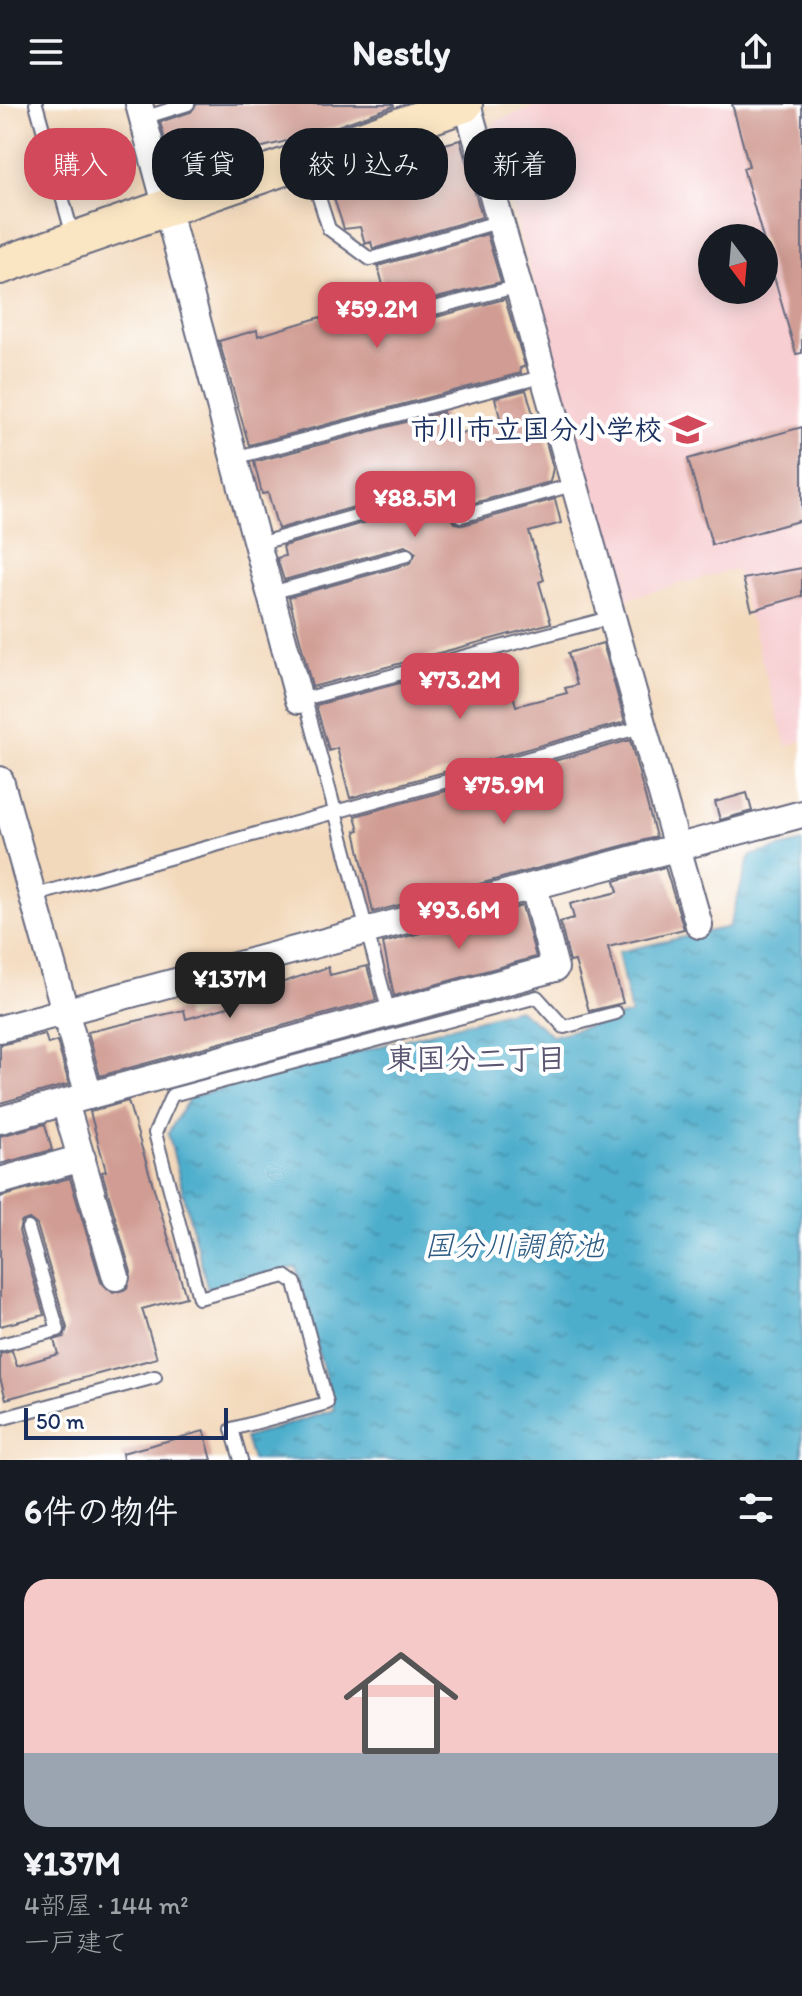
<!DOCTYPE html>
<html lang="ja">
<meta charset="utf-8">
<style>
:root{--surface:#171b24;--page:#242831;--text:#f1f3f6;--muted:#9ea1a6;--accent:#d1495b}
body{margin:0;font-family:Itim,"Klee One",sans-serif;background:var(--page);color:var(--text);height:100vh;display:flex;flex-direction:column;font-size:30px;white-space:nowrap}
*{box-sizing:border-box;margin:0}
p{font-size:26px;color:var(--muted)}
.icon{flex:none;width:44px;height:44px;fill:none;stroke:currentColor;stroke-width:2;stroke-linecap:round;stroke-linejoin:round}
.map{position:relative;height:1356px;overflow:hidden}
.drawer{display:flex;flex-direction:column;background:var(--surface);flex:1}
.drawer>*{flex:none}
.guide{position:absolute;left:24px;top:24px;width:754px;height:72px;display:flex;gap:16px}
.needle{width:52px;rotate:164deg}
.tools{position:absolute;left:698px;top:120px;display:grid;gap:16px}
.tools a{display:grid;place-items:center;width:80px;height:80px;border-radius:50%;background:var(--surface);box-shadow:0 4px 20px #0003;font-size:40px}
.scale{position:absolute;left:24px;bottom:20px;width:204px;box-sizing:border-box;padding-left:8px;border:4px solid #1b2f5e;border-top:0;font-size:22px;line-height:28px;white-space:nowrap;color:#1b2f5e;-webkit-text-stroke:6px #fff;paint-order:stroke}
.price{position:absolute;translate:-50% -68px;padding:0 18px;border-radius:16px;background:var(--accent);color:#fff;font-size:26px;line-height:52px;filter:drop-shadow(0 2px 4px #0008)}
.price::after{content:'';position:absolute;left:50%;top:48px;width:24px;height:18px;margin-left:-12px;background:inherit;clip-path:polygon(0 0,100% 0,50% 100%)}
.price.current{background:#222;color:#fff}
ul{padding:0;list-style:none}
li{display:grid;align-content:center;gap:16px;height:424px;padding:0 24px}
li span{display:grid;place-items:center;height:248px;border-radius:24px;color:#555}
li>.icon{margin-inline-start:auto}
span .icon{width:144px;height:144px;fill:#fffc;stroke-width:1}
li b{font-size:34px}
h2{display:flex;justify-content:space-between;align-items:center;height:96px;padding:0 24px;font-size:34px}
.pill{padding:0 28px;border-radius:32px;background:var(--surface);box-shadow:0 4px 20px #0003;font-size:28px;line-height:72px}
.pill.current{background:var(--accent);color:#fff}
header{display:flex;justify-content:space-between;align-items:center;height:104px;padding:0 24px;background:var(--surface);font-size:36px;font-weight:700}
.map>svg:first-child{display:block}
</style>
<header><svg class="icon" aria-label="menu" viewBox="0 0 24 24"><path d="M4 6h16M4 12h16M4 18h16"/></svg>Nestly<svg class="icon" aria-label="share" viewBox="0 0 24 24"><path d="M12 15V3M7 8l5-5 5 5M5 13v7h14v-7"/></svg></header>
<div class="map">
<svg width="802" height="1356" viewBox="0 0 802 1356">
<defs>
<pattern id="water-ripples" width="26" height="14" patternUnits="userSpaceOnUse" patternTransform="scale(2)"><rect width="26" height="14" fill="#4daecc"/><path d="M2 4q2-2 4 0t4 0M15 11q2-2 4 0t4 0" fill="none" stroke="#3f8ea9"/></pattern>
</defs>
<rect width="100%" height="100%" fill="#fff"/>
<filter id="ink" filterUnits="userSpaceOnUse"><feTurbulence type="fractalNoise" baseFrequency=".0125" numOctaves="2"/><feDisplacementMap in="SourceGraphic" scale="16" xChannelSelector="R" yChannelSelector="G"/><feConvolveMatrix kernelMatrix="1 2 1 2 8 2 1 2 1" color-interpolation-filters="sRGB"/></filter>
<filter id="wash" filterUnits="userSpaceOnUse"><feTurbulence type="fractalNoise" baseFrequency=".006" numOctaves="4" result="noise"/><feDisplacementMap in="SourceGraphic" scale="32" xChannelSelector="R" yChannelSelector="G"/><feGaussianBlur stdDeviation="1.8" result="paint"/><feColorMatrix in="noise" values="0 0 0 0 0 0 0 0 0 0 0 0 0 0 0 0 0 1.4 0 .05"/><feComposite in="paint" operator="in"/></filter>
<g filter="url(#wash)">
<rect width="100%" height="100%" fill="#f3d9bb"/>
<path fill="#f7cfd2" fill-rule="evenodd" d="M541,0h261v637l-16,5 -50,-177 -114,31 -132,-471 6,-8zM712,134h52v52h-52z"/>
<path fill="url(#water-ripples)" stroke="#346e95" stroke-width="2" d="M802,738v618h-550l-7,-22 89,-28 -38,-143 -88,23 -40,-157 22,-36 328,-88 35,27 78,-22 -13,-62 111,-25 21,-71z"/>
<g id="blocks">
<path fill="#d09c93" d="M197,0h196l1,2 -79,28 -68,17 2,6 -49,17 -1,-4 -24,6 -15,-54 31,-10z
M732,0h70v249l-6,1 -53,-186 6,-2z
M460,36l22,77 -109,32 -2,-7 -6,2 -5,-17 -16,2 -18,-55 76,-23 1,4z
M487,130l14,48 -88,22 -7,10 3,6 8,2 88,-23 20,67 -5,2 1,5 -272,72 -30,-104 38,-11 1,6 63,-19 2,6 19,-6 2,8 46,-13 -12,-46z
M526,286l8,27 5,-1 14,52 -3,14 -91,25 -7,11 3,5 8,2 92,-26 6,24 -32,9 15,48 -5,2 12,41 -239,64 -23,-90 120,-33 7,-11 -11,-7 -121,34 -7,-22 8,-2 -2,-10 130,-37 7,-11 -11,-7 -131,38 -10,-36 -6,1 -8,-32 189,-50 7,24 51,-14 -6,-24z
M802,323v93l-90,25 -24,-86z
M802,464v28l-50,14 -9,-31z
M603,539l22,79 -275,76 -13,-50 -8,3 -13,-46 187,-49 13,50 51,-13 -2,-5 12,-3 -9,-32z
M630,636l26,97 -283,75 -18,-81 4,-1 -4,-14z
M747,689l5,18 -32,9 -5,-18z
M665,763l19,62 -76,18 15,56 -34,8 -14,-50 -5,1 -10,-40 14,-4 -4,-14 48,-12 -3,-11z
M522,802l14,51 -142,39 -11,-53z
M367,862l9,34 -276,76 -12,-44 96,-22 2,9 45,-13 -1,-4 35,-9 -2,-4 65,-22 2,8z
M45,930l3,10 9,-3 12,43 -69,19v-58z
M128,997l58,196 -44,12 15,49 -151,41 -6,-21v-24l12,-3 5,15 41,-12 -4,-14 10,-3 3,-9 -30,-103 -8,-6 -8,3 -2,9 25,84 -44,11v-129l70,-19 31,104 12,11 14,-4 4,-17 -29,-100 4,-1 -16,-59z
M45,1020l7,26 -52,14v-28z
M204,1327l8,29h-89l-1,-7z"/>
</g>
</g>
<g filter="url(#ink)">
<use href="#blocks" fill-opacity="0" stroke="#676a7f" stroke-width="2"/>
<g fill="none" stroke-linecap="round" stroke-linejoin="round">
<defs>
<path id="lane" d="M36,0l37,132
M143,14l45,-14
M308,59l21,66 41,30 131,-38
M415,209l104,-27
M234,354l311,-82
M461,412l115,-32
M258,440l153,-44
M271,489l136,-38
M305,595l84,314
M300,596l313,-83
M32,792l613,-170
M0,1241l58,-15 -30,-102
M0,1315l155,-42
M241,1356l-9,-31 95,-26 -32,-120 -10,-7 -86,22 -44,-165 17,-38 365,-98 27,30 52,-14"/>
<path id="street" d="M139,0l160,596
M467,0l232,821
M0,676l89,316
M0,925l802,-215
M65,999l51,174
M0,1016l555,-152 -21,-81
M0,1077l82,-23"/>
<path id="secondary" d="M0,162l464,-162"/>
</defs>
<use href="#lane" stroke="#676a7f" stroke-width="16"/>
<use href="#street" stroke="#676a7f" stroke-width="30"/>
<use href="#secondary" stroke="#676a7f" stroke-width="40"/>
<use href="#lane" stroke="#fff" stroke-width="12"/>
<use href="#street" stroke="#fff" stroke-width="26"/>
<use href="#secondary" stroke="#fbe6c4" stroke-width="36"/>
</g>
</g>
<defs>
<symbol id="school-bare" viewBox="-9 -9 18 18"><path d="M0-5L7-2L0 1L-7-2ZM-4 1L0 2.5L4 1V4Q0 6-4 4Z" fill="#d1495b" stroke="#fff" stroke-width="2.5" paint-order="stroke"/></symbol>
</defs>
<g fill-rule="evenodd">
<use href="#school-bare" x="662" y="300" width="51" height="51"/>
</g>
<g text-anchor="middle" stroke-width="8" stroke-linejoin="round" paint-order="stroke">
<g font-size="28" font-weight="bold" fill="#1b2f5e" stroke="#fff" text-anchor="end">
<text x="662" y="335">市川市立国分小学校</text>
</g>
<g font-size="30" font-weight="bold" fill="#5a5571" stroke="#fff">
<text x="476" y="965">東国分二丁目</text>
</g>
<g font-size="30" font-style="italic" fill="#2c5b84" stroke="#fff">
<text x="514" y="1152">国分川調節池</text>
</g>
</g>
</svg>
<div class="tools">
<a><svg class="needle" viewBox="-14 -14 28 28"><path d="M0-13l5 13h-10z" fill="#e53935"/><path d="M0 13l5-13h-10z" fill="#9ea1a6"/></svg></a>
</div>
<div class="scale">50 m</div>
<b class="price" style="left:377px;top:246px">¥59.2M</b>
<b class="price" style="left:415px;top:435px">¥88.5M</b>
<b class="price" style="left:460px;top:617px">¥73.2M</b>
<b class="price" style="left:504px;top:722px">¥75.9M</b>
<b class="price" style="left:459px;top:847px">¥93.6M</b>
<b class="price current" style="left:230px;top:916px">¥137M</b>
<div class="guide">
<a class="pill current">購入</a>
<a class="pill">賃貸</a>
<a class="pill">絞り込み</a>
<a class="pill">新着</a>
</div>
</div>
<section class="drawer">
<h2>6件の物件<svg class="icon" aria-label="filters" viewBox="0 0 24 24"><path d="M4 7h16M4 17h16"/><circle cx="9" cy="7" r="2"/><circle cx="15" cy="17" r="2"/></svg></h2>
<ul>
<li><span style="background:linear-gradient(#f6c9c9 70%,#9aa5b1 0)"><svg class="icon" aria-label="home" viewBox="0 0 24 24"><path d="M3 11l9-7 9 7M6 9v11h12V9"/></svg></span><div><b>¥137M</b><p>4部屋 · 144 m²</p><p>一戸建て</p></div></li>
</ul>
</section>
